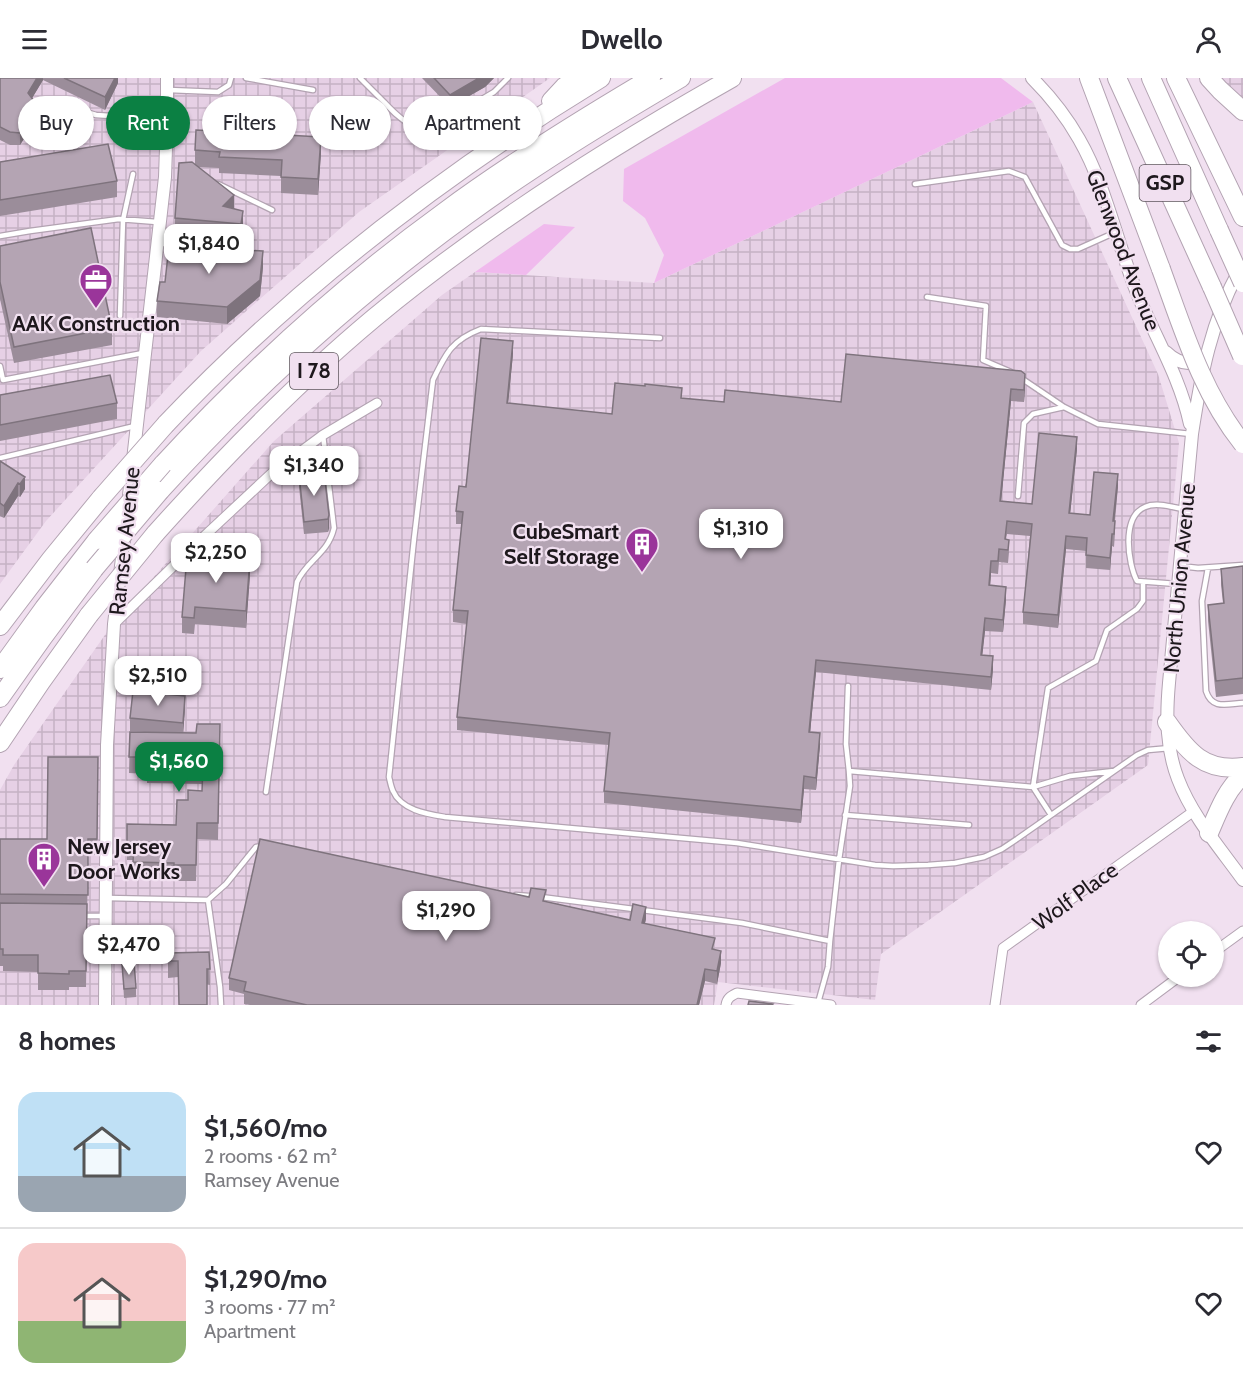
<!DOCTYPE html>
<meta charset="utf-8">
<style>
:root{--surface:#fff;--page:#f7f7f7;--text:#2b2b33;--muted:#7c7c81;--line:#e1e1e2;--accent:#0b8043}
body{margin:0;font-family:Cabin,sans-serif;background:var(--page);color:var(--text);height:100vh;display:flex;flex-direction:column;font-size:22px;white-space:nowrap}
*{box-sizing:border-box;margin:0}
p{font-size:20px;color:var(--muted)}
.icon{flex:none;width:33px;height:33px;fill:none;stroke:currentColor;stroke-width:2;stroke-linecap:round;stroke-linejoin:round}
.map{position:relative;height:927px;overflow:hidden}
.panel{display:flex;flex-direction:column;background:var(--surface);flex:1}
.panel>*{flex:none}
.hud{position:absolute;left:18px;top:18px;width:600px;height:54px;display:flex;gap:12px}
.controls{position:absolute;left:1158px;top:843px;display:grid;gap:12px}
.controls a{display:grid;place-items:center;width:66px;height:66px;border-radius:50%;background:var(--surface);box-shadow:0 2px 4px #0004;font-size:30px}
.price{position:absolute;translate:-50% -51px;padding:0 14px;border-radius:12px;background:#fff;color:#222;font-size:20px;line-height:39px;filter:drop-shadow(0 2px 3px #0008)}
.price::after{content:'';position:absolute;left:50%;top:36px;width:18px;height:14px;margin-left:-9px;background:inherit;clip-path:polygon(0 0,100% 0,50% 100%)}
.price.current{background:var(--accent);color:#fff}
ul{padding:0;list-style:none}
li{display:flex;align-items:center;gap:18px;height:150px;padding:0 18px}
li+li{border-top:2px solid var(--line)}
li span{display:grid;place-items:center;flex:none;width:168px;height:120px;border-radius:18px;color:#555}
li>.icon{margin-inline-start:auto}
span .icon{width:72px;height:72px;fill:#fffc;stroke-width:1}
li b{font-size:26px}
h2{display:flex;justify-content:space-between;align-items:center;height:72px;padding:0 18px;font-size:26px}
.chip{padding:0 21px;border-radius:27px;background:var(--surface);box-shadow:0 2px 4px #0004;font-size:21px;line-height:54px}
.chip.current{background:var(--accent);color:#fff}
header{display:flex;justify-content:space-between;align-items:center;height:78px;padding:0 18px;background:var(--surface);font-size:27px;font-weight:700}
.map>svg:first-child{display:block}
</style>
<header><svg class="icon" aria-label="menu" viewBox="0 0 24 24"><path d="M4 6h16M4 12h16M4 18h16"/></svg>Dwello<svg class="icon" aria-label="person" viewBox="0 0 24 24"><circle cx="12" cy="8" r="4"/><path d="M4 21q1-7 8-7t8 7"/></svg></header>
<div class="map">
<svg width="1243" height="927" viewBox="0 0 1243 927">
<defs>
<pattern id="industrial-grid" width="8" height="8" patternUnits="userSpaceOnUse" patternTransform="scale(1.5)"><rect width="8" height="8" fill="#e6d0e5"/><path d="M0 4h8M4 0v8" fill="none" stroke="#c5b2c4"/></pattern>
</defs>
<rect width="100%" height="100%" fill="#f1e0f0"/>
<path fill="url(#industrial-grid)" d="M0,0h550l-191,134 -158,139 -155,170 -46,63z
M1221,0h22v20z
M1033,24l125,272 21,69 -31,322 -267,189 -6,46 -157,-18 -4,23h-714v-215l14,-25 100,-143 160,-181 168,-146 33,-23 179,11z"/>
<path fill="#f0baed" d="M785,0h216l32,24 -379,181 10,-28 -19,-37 -22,-17 1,-32z
M544,146l31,3 -49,48 -51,-3z"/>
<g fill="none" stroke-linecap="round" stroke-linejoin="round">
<defs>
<path id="service" d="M246,0l67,12
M360,0c8,8 16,16 24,24 18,19 31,33 59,20l51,-30 14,-14
M169,12l49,2 11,-7 2,-7
M50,23l46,14 46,3 22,10
M218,106l54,26
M915,106l94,-13 16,6 37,68 8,4h8l38,-17
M0,158l30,-5 89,-12 38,3
M927,219l59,9 -3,54 28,12
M120,238l3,-96 10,-46
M660,260l-179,-9c-29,11 -35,24 -48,51l-19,159 -25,238c1,4 2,10 4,14 8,19 34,23 52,26l292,26 138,22 18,1 35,-1 27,-2 29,-6 18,-8 15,-10 120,-84 11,-5 22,-2
M0,288l3,14 140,-27
M1021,300l43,29 34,17 93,10
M0,380l135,-32
M1018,418l6,-73 9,-9 31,-7
M1180,488l18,2 45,-3
M1208,490l-6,33 4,90c6,19 21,13 37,12
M1177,506l-40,-3c-9,-17 -16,-64 8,-74 11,-5 27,0 38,2
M848,608l-2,58 3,27
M1114,693l-44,5 -37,11 15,-99 48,-27 11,-31 30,-21 6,-8v-19
M266,714l31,-210c10,-22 31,-28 37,-54l-11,-93
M845,737l124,10
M516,817l25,2 201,26 88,18 -2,26 -10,36
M107,820l101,2 18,-16 30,-37 7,-1
M208,822l12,87 1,18
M83,838h21
M830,863l9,-81 11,-74 -1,-15 184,16 18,28"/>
<path id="minor" d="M158,163l81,9
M114,546l84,-82 75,-70 50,-37 54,-32
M1214,874l29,-21
M726,927c1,-7 5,-9 11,-12l94,12
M995,927l8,-57 191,-137
M1141,927l39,-29"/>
<path id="tertiary" d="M1032,0c18,18 34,38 47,61 27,47 38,104 58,154 18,44 43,84 53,131
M1240,191c-29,52 -39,106 -48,165l-23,249c-3,33 -3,65 9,96 14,37 42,69 65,101
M1166,274c10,10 22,14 36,9
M128,426l37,-327 2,-58v-41
M105,927l2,-260 7,-121 11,-91"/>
<path id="motorway" d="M1089,0l72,191
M1117,0l95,209
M1151,0l68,152
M1176,0l67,139
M1209,0l11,12 23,21
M551,23l13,-14 12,-9
M166,346c129,-136 276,-249 435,-346
M163,386c86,-93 179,-178 281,-252 66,-49 136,-92 207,-134
M160,413c93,-102 195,-195 307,-276 68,-50 141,-94 214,-137
M155,456c69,-77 140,-150 219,-216 111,-92 232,-169 358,-240
M0,548l51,-67 50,-61
M0,591l44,-61 53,-68
M0,620l44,-62 50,-67
M1167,644c21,30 37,50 76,45
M0,665l41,-61 48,-67
M1209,755c9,-21 17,-43 34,-58"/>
</defs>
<use href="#service" stroke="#b3a3b2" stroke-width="7"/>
<use href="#minor" stroke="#b3a3b2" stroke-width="11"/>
<use href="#tertiary" stroke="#b3a3b2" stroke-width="14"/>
<use href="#motorway" stroke="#b3a3b2" stroke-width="20"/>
<use href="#service" stroke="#fff" stroke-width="4.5"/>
<use href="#minor" stroke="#fff" stroke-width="9"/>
<use href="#tertiary" stroke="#fff" stroke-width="12"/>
<use href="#motorway" stroke="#fff" stroke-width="18"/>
<defs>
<path id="motorway-bridge" d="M1219,152l24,53
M1161,191c22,60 41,124 82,175
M1212,209l30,69
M101,420l65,-74
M97,462l66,-76
M94,491l66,-78
M89,537l66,-81"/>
</defs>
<use href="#motorway-bridge" stroke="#b3a3b2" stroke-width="20" stroke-linecap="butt"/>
<use href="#motorway-bridge" stroke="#fff" stroke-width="18"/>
</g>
<path fill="#9b8d9a" d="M0,0h118v5l-13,27 -62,-30 -11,18 5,20 -17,27h-10l-10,-5z
M422,0h72l-9,9 -35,20z
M195,72l126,3 -3,42 -37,-2v-17l-62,-3v-5l-20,-1 35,42 9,18 -2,13 -66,-6v-16l20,-54z
M0,84l117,19v16l-117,19z
M0,168l112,82v17l-98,18 -14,-64z
M263,189l-3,29 -33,28 -70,-7v-16l8,-19z
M513,276l-5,49 104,11 70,-16 42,4h117l184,-15 -1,15 -13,-1 -10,100 31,3 45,-55 -7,64 20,2 28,-29 -3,35v12l-1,14 -2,-1 -2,24 -24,-2v-17l-20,-2 -8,79 -35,-4v-12l7,-76 -23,-2 -1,5 3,13 -1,11 -9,-1 -1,12 -7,-1 -1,12 16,14 -3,33 -18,-1 -3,24 11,14 -2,21 -175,-18 -6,60 10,13 -4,45 -12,-1 -3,34 -197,-20v-12l5,-46 -152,-15v-13l10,-93 -14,-2v-12l9,-86h-6v-13z
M0,317l117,8v16l-117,22z
M0,383l25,28 -5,8 -2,-1 -14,22 -4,-2z
M324,394l5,56 -1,4 -24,2 -5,-47v-13z
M187,478l63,19 -4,53 -51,-4 -1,10 -12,-1v-16z
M1243,488v128l-27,3 -8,-76v-16l15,-2 -2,-18v-16z
M185,630l-2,25h13l24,-9 -2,116 -21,-1 -1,42h-22v-2l-41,-1v-18h-6v-36l49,1 12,-25 14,-9v-7l-55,-1v-9l-18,-1 1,-41h15l-15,-1v-13z
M98,679l-1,98h-9l-2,132h-17v3h-31v-18l-35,-1v-5h-3v-127h47z
M546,824l84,18 16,-1 -1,4 70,26 6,14 -4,21 -12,-3 -6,24h-449l-6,-1v-10l-15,-4v-12z
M209,874l1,33 -32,-8 -10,1v-25z
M122,886l14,24v9l-12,1z"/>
<path fill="#7e737d" d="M37,0h6v2l-15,25v-12z
M115,0h3v5l-13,27v-13z
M479,0h15l-9,9 -35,20v-12z
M37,27v13l-17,27v-12z
M321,59v16l-3,42v-16z
M234,117v16l-11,12v-17z
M243,133v16l-2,13v-16z
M263,173v16l-3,29 -33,28v-17z
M513,263v13l-6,61v-12z
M1025,296v13l-1,15v-12z
M1011,311v12l-11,112v-12z
M1077,359v12l-8,76v-12z
M1118,396v12l-5,47v-12z
M25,399v12l-5,8v-13z
M18,405v13l-14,22v-12z
M329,437v13l-1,4v-13z
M1112,456v12l-2,24v-12z
M1066,458v13l-8,79v-13z
M250,481v16l-4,53v-17z
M991,483v12l-2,24v-12z
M1006,509v12l-3,33v-12z
M985,540v13l-4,37v-13z
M993,578v13l-2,21v-13z
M816,582v12l-7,72v-12z
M185,618v12l-2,27v-12z
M820,655v12l-4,45v-12z
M804,698v13l-3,34v-13z
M646,829v12l-4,16v-12z
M721,873v12l-4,21v-13z
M705,891v12l-6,24h-2z"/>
<path fill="#b4a4b3" stroke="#7e737d" stroke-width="1.5" d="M0,0h37l-9,15 9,12 -17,28 -10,-1 -10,-5z
M64,0h51l-10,19z
M434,0h45l-29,17z
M196,52l125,7 -3,42 -37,-2 1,-17 -63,-3 1,-5 -25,-2z
M108,66l9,37 -117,19v-38z
M192,84l42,33 -11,11 20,5 -2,13 -66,-6 4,-55z
M91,150l21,100 -98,19 -14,-65v-36z
M169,168l94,5 -3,29 -33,27 -70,-6 3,-19h5z
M481,260l32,3 -6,62 105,11 3,-31 30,3v-2l37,4 -1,10 43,4 1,-12 116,12 5,-48 175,17 4,3 -1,16 -13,-1 -11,112 32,3 7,-71 38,4 -8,76 21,2 4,-43 24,2 -5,47h2l-1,13h-2l-2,24 -24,-3 1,-17 -21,-2 -8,79 -35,-3 9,-88 -25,-3 -2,18 4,1 -1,10 -9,-1 -1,12h-7l-2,24 17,2 -3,33 -18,-2 -4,37 12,1 -2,21 -175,-17 -7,72 11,1 -4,45 -12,-2 -3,34 -197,-19 6,-58 -153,-16 11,-106 -15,-1 10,-98 -7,-1 3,-25 7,1z
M110,297l7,28 -117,22v-30z
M0,383l25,16 -5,7 -2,-1 -14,23 -4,-3z
M324,394l5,43 -1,4 -24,3 -5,-48z
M198,477l52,4 -4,52 -51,-4 -1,11 -12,-1 5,-61 11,1z
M1243,488v112l-27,3 -8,-76 16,-2 -3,-34z
M133,613l52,5 -2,27 -53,-5z
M197,646h23l-2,99h-21l-1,42h-22v-2l-41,-1 1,-18h-7v-20l49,1 1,-25h11v-10l14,1 1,-24 -56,-1 1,-9h-19l1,-25 66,1z
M48,679h50l-1,82h-9v56l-88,-1v-55h47z
M260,761l269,58 2,-9 15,2 -3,11 87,19 3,-16 13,3 -4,16 73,15 -3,11 9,2 -4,20 -12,-2 -8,36h-390l-63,-14 2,-9 -17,-4z
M0,825l87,1 -1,67h-17v3l-31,-1v-18h-35v-6h-3z
M209,874l1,17h-3v36h-28l-1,-44h-10v-8z
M134,884l2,26 -12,1 -2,-25z
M749,923l24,3 -1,1h-24z"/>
<defs>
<symbol id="office-pin" viewBox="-11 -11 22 30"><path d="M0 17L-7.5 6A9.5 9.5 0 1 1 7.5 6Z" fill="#9a359a" stroke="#f1e0f0"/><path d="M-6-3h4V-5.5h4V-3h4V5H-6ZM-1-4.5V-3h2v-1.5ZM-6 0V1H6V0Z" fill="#fff"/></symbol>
<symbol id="building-pin" viewBox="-11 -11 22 30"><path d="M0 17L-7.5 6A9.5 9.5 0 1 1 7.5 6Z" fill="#9a359a" stroke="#f1e0f0"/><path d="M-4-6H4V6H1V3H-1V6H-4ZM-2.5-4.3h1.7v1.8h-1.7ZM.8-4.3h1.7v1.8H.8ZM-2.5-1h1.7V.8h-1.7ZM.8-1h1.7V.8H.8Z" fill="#fff"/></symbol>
</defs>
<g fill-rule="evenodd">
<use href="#office-pin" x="77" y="183" width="38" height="52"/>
<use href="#building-pin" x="623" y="447" width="38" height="52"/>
<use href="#building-pin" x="25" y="762" width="38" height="52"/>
</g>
<g text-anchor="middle" stroke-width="4.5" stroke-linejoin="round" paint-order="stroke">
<g fill="#f1e0f0" stroke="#5d545c" stroke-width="1.5">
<rect x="1139.5" y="87" width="51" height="36" rx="4.5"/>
<rect x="290" y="275" width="48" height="36" rx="4.5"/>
</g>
<g font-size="21" font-weight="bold" fill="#1e181d">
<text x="1165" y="112">GSP</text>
<text x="314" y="300">I 78</text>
</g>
<g font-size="22" fill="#1e181d" stroke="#f1e0f0">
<text transform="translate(1124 172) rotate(69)" y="8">Glenwood Avenue</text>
<text transform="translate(124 463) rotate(-84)" y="8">Ramsey Avenue</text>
<text transform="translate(1179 500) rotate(-85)" y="8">North Union Avenue</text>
<text transform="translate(1075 818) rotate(-36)" y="8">Wolf Place</text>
</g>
<g font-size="22" font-weight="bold" fill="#1e181d" stroke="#f1e0f0">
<text x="96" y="253">AAK Construction</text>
<text x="619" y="461" text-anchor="end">CubeSmart<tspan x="619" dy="25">Self Storage</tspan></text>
<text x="67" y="776" text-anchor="start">New Jersey<tspan x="67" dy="25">Door Works</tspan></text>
</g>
</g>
</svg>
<div class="controls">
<a><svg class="icon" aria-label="locate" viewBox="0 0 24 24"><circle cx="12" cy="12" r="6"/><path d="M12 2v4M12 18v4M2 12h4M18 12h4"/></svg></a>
</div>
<b class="price" style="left:209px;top:197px">$1,840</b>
<b class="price" style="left:314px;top:419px">$1,340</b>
<b class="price" style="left:741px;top:482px">$1,310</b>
<b class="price" style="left:216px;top:506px">$2,250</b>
<b class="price" style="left:158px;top:629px">$2,510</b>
<b class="price current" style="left:179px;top:715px">$1,560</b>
<b class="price" style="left:446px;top:864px">$1,290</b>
<b class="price" style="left:129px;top:898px">$2,470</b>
<div class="hud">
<a class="chip">Buy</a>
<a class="chip current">Rent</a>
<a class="chip">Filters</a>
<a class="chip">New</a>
<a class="chip">Apartment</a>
</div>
</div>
<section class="panel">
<h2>8 homes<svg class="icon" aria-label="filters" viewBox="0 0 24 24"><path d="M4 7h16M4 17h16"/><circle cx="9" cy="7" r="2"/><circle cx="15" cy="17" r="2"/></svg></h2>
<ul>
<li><span style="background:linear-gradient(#bfe0f5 70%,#9aa5b1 0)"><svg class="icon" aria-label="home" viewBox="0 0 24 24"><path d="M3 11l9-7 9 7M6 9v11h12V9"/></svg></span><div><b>$1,560/mo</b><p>2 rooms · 62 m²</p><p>Ramsey Avenue</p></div><svg class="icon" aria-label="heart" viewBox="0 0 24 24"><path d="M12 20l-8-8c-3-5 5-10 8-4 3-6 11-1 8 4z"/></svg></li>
<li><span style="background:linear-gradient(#f6c9c9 65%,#8fb573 0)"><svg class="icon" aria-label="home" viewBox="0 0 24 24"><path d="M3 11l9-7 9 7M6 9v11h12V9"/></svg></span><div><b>$1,290/mo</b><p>3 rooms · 77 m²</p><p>Apartment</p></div><svg class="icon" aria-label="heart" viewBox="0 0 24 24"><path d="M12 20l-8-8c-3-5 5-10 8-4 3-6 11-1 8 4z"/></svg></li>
</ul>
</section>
